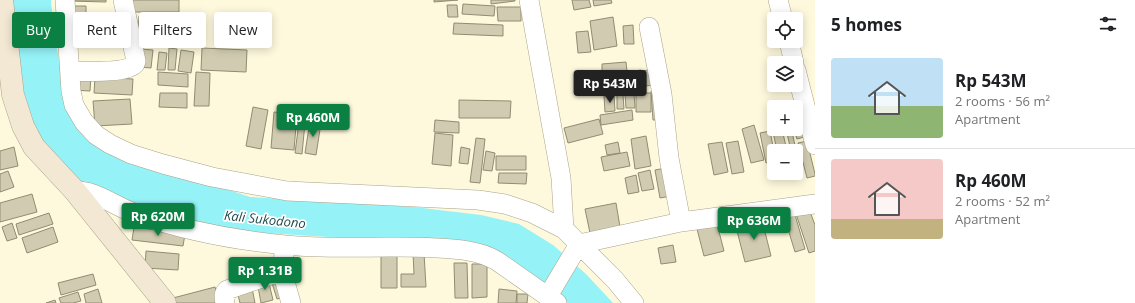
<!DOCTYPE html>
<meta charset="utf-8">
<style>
:root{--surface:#fff;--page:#f6f6f6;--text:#202124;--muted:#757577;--line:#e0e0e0;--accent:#0b8043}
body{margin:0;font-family:"Open Sans",sans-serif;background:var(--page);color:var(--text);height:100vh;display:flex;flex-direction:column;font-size:15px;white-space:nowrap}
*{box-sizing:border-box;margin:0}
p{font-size:13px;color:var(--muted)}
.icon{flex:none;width:22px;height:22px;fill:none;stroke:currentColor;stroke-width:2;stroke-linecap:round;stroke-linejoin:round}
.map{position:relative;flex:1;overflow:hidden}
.panel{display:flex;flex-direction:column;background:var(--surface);width:320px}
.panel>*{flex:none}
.hud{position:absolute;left:12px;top:12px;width:380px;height:36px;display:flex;gap:8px}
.controls{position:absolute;left:767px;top:12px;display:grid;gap:8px}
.controls a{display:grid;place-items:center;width:36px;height:36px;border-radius:4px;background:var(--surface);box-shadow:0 2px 10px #0003;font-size:20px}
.price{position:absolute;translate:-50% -34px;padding:0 9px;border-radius:4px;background:var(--accent);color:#fff;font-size:13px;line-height:26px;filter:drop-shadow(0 1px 2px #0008)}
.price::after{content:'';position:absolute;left:50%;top:24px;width:12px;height:9px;margin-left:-6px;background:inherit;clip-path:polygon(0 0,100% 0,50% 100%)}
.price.on{background:#222;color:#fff}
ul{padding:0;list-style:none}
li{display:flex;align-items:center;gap:12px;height:100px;padding:0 16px}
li+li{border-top:1px solid var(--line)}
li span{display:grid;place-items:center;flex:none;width:112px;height:80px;border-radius:4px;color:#555}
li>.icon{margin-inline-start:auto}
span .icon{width:48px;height:48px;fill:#fffc;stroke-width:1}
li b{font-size:17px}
h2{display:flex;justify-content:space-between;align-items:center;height:48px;padding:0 16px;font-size:17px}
.tag{padding:0 14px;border-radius:4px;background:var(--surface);box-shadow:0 2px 10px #0003;font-size:14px;line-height:36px}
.tag.on{background:var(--accent);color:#fff}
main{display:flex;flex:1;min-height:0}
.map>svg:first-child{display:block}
</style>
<main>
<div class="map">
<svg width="815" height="303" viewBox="0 0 815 303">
<rect width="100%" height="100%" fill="#fef9dd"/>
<path fill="#95f2f7" d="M9,0h42l2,25 14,82 30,38 153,52 164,10 67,8 38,9 34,21 33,29 27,29h-47l-59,-42 -147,-22 -110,-7 -51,-8 -112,-35 -38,-31 -26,-51z"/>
<path fill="#d1ccb1" stroke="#908c72" d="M69,0h37v2l-37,-1z
M128,0h51v12h-51z
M434,0h24l-24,2z
M491,0h24v1l-24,3z
M572,0h17l2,7 -17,3z
M593,0h18l1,3 -18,3z
M463,4l32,2 -1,10 -32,-2z
M447,5h10l1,12h-10z
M70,6h16v11h-16z
M497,7h24v14h-23z
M139,16l12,1 -1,20h-12z
M153,16l14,2 -2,19 -14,-2z
M174,16l19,3 -3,23 -19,-2z
M613,17l4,29 -23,4 -4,-29z
M454,23l49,2v11l-50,-2z
M633,25l1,19h-10l-1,-18z
M588,31l3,21 -13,1 -2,-21z
M169,48l8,1 -2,21h-7z
M202,48l45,2 -1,22 -45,-2z
M140,49l13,1 -2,18 -13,-1z
M181,50l13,2 -3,21 -13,-2z
M159,52l8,1 -2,17h-8z
M626,62l1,9 -25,2v-9z
M653,69l2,16 -10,1 -2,-15z
M641,70l2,16 -7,1 -2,-16z
M158,72l30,2v13l-30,-2z
M196,72l14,1 -1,33h-15z
M631,74l2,15 -39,4 -2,-15z
M74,75l17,1 -1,15 -17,-1z
M95,77l38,2 -1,16 -38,-2z
M578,77h12v15h-12z
M651,91h9l2,29h-9z
M160,93h27v15l-28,-1z
M636,93h15v19h-15z
M625,94h9l1,14h-9z
M614,95l1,16 -10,1 -1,-16z
M617,95h6l1,14h-7z
M130,99l2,25 -37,2 -2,-25z
M459,100l52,1 -1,17h-51z
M253,107l15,3 -7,39 -15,-3z
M801,109l7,27 -11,3 -3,-10h2v-18z
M632,110l1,10 -32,5 -1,-10z
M274,112l23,2 -3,36 -23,-2z
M599,119l4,15 -35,9 -4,-15z
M435,120l24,2v11l-25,-1z
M310,121l11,2 -5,32 -11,-2z
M299,122l6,1 -3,31 -7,-1z
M754,125l10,35 -13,3 -9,-34z
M772,127h2v2h8l5,22h-10z
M770,131l4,20v10l-8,2 -6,-30z
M792,132l6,27 -2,1v-9h-5l-4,-18z
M435,133l18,2 -2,31 -19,-2z
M646,136l5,30 -16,3 -4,-30z
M476,138l9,1 -5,44 -10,-1z
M738,141l6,31 -12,2 -6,-31z
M807,141l8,33v2l-8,2 -9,-35z
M618,142l2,11 -13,2 -2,-10z
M722,142l6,30 -14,3 -6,-31z
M14,147l4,19 -18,4v-19z
M461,147l9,2 -2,15 -9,-1z
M486,151l9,2 -3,18 -9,-1z
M627,152l3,14 -26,5 -3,-14z
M496,156h30v14h-30z
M666,168l5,28 -11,2 -5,-28z
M650,170l4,19 -12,2 -4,-18z
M8,171l6,16 -14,5v-18z
M499,173h28l-1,11 -28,-1z
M636,175l3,17 -11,2 -3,-16z
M32,194l5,18 -37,10v-19z
M616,203l4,24 -30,6 -5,-24z
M809,209l6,16v26l-6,2 -13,-39z
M49,213l4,11 -34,11 -3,-11z
M795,215l10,34 -10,3 -10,-33z
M762,220l9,36 -26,6 -9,-35z
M12,223l5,15 -10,3 -5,-14z
M717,224l7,27 -20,5 -7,-27z
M53,227l5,15 -31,11 -5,-15z
M134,227l51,7 -2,12 -51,-6z
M673,245l3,17 -15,2 -3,-16z
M381,247l16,1v40h-16z
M146,251l33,3 -1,16 -33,-2z
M413,253h11l2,34h-25v-13h13z
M454,263h13l1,35h-13z
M472,264h15v33l-15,1z
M93,274l3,11 -35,10 -3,-12z
M279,278l6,19 -8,2 -6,-19z
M268,279l5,21 -12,3 -4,-22z
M215,287l5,16h-46l-1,-5z
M252,288l3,15h-15l-3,-12z
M98,289l4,14h-16l-2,-9z
M499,289l18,2 -1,12h-18z
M78,292l3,9 -8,2h-12l-2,-5z
M517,294h11l-1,9h-10z
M55,300l1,3h-10z"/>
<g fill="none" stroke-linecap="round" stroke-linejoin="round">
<defs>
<path id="minor" d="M65,0l6,91 3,14 10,17 12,13 14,9 21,10 32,10 49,13 75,14 191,9 27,4 27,9 32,16 51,51 19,23
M529,0l32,178 3,51
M778,0l5,19
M649,27l13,67 7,64 12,64
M789,41l5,22
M796,70l19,75
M70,71c15,0 55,3 65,-7l1,-3 -13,-61
M75,191c6,0 13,1 18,3 14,5 27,14 41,19 48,17 99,27 151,32 50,5 100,0 151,3 20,1 43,2 61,13l60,42
M282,271l9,32
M548,296l31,-52 102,-22 134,-18
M225,303c-1,-6 -2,-9 2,-13l55,-19 3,-26"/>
<path id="secondary" d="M2,0l11,95 10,31 11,21 41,44 90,112"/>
</defs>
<use href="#minor" stroke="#a8a389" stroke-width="20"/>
<use href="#secondary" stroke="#a8a389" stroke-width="23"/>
<use href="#minor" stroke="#fff" stroke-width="19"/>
<use href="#secondary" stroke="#f3e8d3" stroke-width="22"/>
</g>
<g text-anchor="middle" stroke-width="3.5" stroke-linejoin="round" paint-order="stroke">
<g font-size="13" font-style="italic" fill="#204a4d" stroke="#fff">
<text transform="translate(265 219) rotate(6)" y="5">Kali Sukodono</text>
</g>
</g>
</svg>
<div class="controls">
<a><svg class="icon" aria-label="locate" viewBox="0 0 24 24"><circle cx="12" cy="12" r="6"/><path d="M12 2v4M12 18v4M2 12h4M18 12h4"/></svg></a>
<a><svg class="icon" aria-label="layers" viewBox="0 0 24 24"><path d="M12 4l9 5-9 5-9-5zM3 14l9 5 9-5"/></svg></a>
<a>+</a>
<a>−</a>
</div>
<b class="price on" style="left:610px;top:104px">Rp 543M</b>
<b class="price" style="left:313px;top:138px">Rp 460M</b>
<b class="price" style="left:158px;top:237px">Rp 620M</b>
<b class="price" style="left:754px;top:241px">Rp 636M</b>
<b class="price" style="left:265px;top:291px">Rp 1.31B</b>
<div class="hud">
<a class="tag on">Buy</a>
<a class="tag">Rent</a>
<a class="tag">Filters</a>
<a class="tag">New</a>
</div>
</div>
<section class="panel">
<h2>5 homes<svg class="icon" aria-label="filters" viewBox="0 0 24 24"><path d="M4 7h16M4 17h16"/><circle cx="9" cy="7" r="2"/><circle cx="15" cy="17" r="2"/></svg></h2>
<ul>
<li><span style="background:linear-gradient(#bfe0f5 60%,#8fb573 0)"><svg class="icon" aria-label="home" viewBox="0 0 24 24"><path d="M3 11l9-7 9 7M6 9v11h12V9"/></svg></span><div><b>Rp 543M</b><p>2 rooms · 56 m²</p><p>Apartment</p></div></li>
<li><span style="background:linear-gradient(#f6c9c9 75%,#c2b280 0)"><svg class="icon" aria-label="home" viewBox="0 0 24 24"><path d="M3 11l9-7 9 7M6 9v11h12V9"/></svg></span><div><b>Rp 460M</b><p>2 rooms · 52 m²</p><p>Apartment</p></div></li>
</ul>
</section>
</main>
